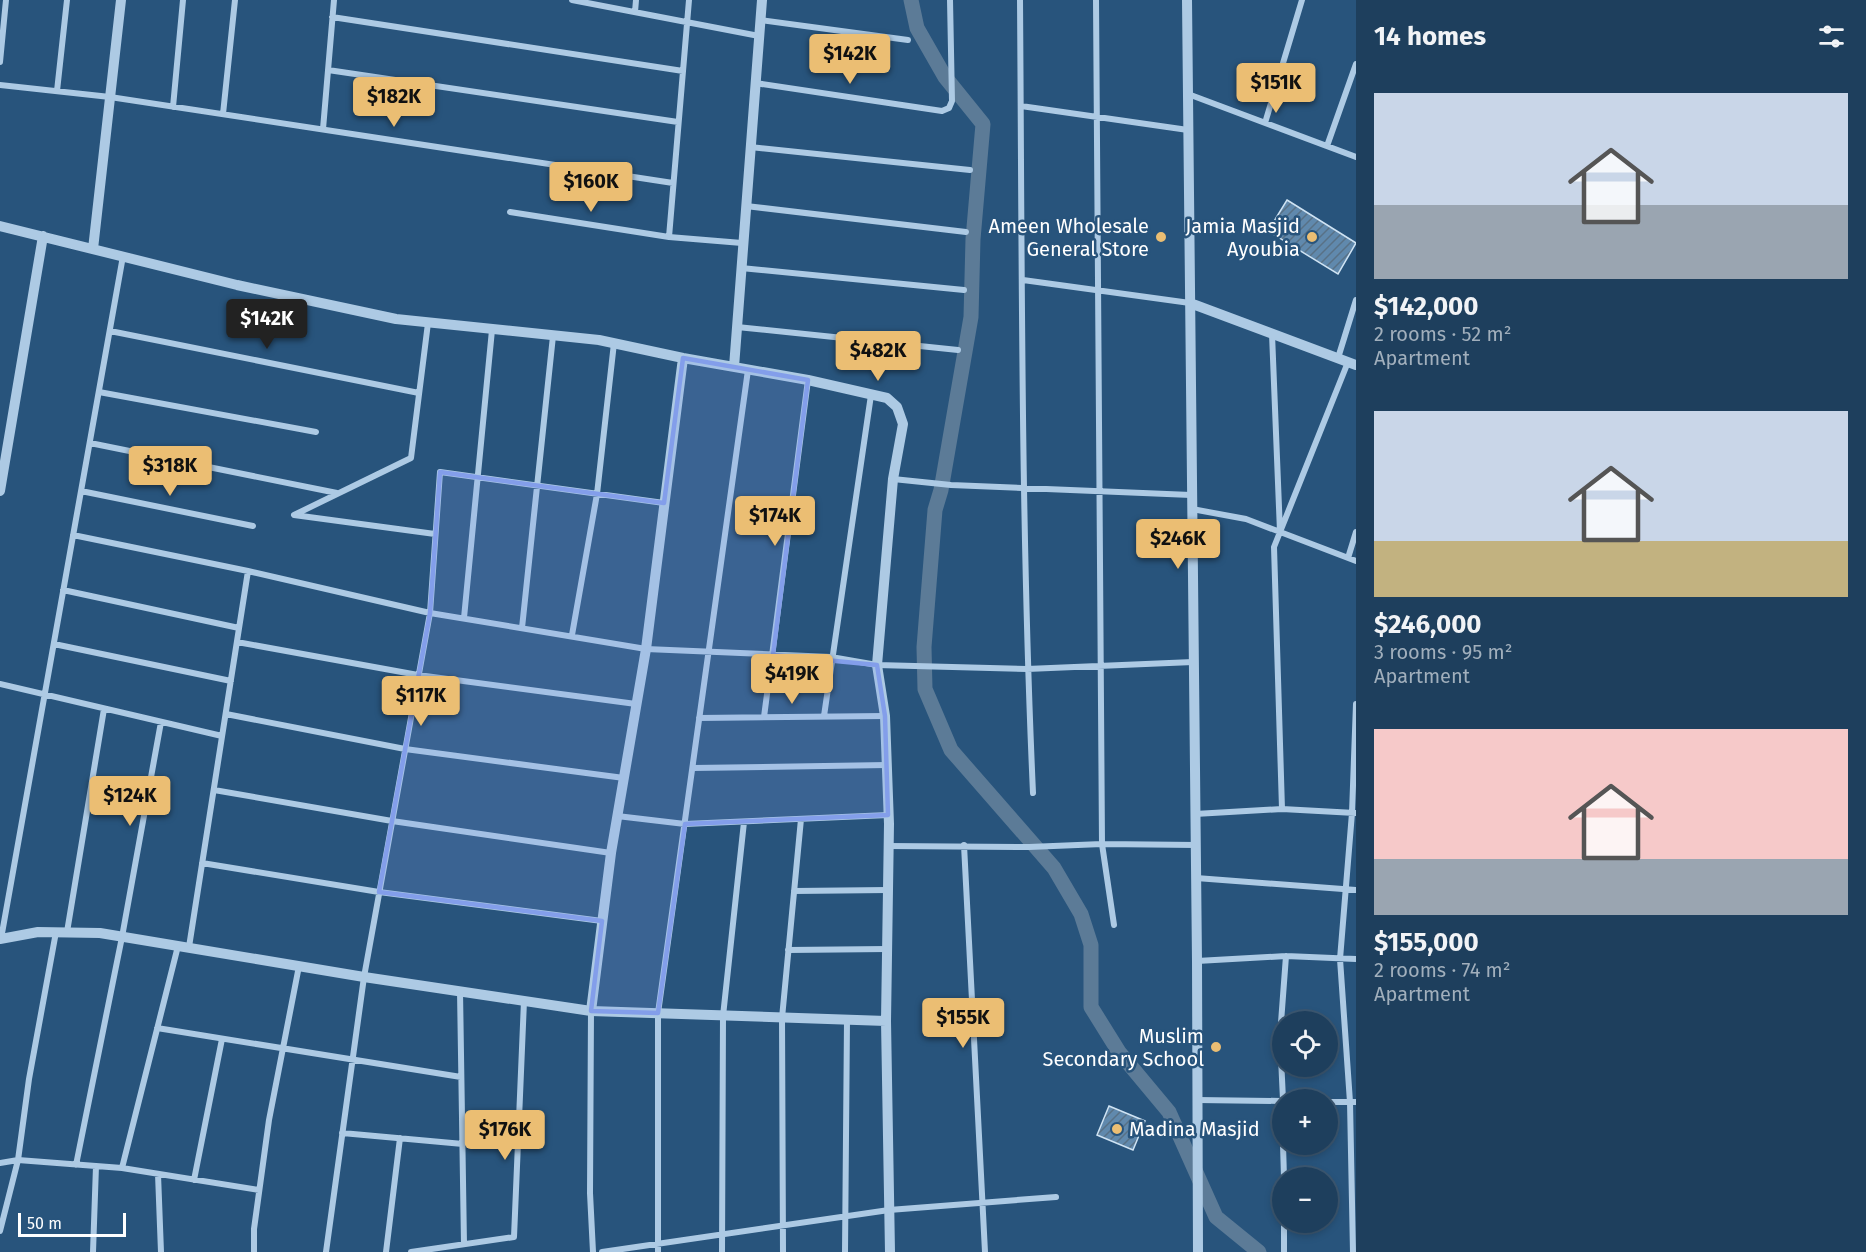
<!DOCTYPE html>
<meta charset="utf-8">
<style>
:root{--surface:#1e3f5d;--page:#2b4a66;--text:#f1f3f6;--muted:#a1afbc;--line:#3c5872;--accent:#ebbe73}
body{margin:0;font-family:"Fira Sans",sans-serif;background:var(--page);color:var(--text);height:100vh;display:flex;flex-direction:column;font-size:22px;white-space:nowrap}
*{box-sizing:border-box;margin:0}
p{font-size:20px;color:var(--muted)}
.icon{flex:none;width:33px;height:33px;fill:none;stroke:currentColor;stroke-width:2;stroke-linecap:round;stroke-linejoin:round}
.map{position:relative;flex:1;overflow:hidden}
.panel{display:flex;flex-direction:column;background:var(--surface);width:510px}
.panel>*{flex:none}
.controls{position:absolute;left:1272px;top:1011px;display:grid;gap:12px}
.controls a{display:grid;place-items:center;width:66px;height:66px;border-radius:50%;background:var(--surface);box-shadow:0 3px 9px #0003,0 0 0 2px var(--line);font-size:30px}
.scale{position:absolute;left:18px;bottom:15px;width:108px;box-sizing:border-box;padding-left:6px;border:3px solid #fff;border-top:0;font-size:16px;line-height:21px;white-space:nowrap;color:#fff;-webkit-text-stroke:4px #28547c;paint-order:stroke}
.price{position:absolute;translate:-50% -51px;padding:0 14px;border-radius:6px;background:var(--accent);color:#111;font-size:20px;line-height:39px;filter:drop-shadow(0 2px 3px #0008)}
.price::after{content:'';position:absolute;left:50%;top:36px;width:18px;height:14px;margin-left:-9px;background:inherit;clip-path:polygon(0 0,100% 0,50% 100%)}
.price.selected{background:#222;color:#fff}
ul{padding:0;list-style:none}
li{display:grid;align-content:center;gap:12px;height:318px;padding:0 18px}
li span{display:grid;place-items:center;height:186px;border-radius:0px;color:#555}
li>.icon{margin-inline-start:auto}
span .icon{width:108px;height:108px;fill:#fffc;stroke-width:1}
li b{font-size:26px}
h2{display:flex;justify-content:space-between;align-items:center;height:72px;padding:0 18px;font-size:26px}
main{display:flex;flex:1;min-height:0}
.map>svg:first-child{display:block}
</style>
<main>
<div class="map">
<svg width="1356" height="1252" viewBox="0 0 1356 1252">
<defs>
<pattern id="building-hatch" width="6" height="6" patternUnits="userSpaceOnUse" patternTransform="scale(1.5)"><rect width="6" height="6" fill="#6089ad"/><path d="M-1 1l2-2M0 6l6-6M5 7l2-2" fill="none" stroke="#587186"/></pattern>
</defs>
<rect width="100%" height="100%" fill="#28547c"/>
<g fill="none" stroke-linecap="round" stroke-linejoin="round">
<path stroke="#5c7b97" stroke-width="15" d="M911,0l6,28 28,49 38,47 -10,115 -2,78 -30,173 -6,20 -11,137 1,42 26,61 103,118 27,46 10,31v62l28,45 50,60 47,105 43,35"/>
</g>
<path fill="url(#building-hatch)" stroke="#cfe3f3" stroke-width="1.5" d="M1287,200l69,43 -18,31 -70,-43z
M1109,1106l36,15 -12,29 -36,-15z"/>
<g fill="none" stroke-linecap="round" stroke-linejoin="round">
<path stroke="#adcae4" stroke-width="6" d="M572,0l187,36
M689,0l-20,237 73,6
M1020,0c2,264 1,529 13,793
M1096,0l6,844 12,81
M635,12l1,-12
M332,17l351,54
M760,20l148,20
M0,62l6,-62
M328,70l350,52
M755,83l187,28 7,-3 3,-7 -2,-101
M0,85l110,12 563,86
M57,91l10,-91
M1188,94l168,63
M1021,106l167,24
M173,107l10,-107
M223,114l12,-114
M1265,123l37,-123
M323,129l11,-129
M1327,146l29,-82
M750,147l220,23
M746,206l220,26
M510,212l159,25
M741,268l223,22
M1023,280l167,23
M428,323l-17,135 -117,57 141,19
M737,327l221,23
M110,331l309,62
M1272,334l8,198 68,-170
M1338,358l18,-58
M99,392l217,40
M90,443l247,50
M893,479l58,6 240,10
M81,491l172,35
M1192,509l54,10 110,42
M73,535l175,36 182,42 216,36 185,8 46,8 150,4 166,-7
M1348,558l8,-26
M63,590l176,38
M464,618l28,-288
M522,628l31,-292
M572,635l25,-141 17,-151
M237,642l181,33 218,29
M54,644l177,37
M0,684l222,52
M226,714l179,35 219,29
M824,716l47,-321
M764,717l44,-337
M699,718l186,-2
M693,768l194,-3
M214,790l178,31 219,32
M1282,809l73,4
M1195,814l87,-5 -8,-262 6,-15
M617,816l68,8 203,-9
M964,845l21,407
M888,846l141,1 73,-3 94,1
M202,863l177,29 223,29
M1196,878l160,12
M794,891l94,-1
M67,932l37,-223
M1,939l122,-683
M178,946l-56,222 137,22
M189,947l59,-376
M788,950l99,-1
M1197,961l89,-5 70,3
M460,991l4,253
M591,1011l-1,182 3,59
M157,1028l304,49
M1197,1100l85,1
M1283,1100l-3,-64 6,-80
M1328,1102h28
M342,1133l121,11
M1283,1144l1,34
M0,1163l18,-3 104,8
M76,1165l46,-228 39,-215
M158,1174l3,78
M194,1180l28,-141
M1284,1222v30
M0,1231l18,-71 11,-81 27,-147
M93,1252l3,-86
M254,1252v-23l15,-109 30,-154
M326,1252l38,-275 66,-364 10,-141 224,31
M386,1252l14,-114
M411,1252l103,-15 10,-236
M602,1252l287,-42 167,-13
M658,1252v-239l90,-643
M722,1252l1,-236 21,-194
M783,1252l-1,-234 19,-199
M845,1252l2,-232
M1353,1252l-3,-150 -10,-143 12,-146 4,-109"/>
<path stroke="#adcae4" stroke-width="10" d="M1187,0l10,961 1,291
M0,226l237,59 159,34 203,21 84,18 125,22 79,18 10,9 6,17 -10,55 -16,186 8,51 4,108 -3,197 4,231
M93,249l28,-249
M1190,303l166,62
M734,367l28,-367
M0,491l43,-255
M0,939l38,-7 62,1 264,44 227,34 295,10
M591,1011l20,-158 35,-204 37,-291"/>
</g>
<path fill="#839eea" fill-opacity="0.2" stroke="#839eea" stroke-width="4.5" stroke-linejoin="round" d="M683,358l125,22 -35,275 104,10 8,51 3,99 -203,9 -27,189 -67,-2 11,-90 -223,-29 51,-279 10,-141 224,31z"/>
<g fill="#ebbe73" stroke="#28547c" stroke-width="2">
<circle cx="1161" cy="237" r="6"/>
<circle cx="1312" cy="237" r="6"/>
<circle cx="1216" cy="1047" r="6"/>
<circle cx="1117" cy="1129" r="6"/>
</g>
<g text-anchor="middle" stroke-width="5" stroke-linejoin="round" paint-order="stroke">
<g font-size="20" fill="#fff" stroke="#28547c" text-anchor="end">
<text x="1149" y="233">Ameen Wholesale<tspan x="1149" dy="23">General Store</tspan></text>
<text x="1300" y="233">Jamia Masjid<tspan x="1300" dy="23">Ayoubia</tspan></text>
<text x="1204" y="1043">Muslim<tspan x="1204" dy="23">Secondary School</tspan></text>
<text x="1129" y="1136" text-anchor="start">Madina Masjid</text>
</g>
</g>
</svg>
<div class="controls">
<a><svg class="icon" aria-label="locate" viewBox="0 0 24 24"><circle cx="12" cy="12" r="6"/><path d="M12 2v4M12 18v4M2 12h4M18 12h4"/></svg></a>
<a>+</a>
<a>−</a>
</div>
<div class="scale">50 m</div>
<b class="price" style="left:850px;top:85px">$142K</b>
<b class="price" style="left:1276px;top:114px">$151K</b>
<b class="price" style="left:394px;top:128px">$182K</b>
<b class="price" style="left:591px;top:213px">$160K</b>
<b class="price selected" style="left:267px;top:350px">$142K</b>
<b class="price" style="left:878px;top:382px">$482K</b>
<b class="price" style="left:170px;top:497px">$318K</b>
<b class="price" style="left:775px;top:547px">$174K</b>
<b class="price" style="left:1178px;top:570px">$246K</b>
<b class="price" style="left:792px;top:705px">$419K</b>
<b class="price" style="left:421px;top:727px">$117K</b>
<b class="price" style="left:130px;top:827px">$124K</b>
<b class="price" style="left:963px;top:1049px">$155K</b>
<b class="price" style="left:505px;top:1161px">$176K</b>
</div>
<section class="panel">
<h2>14 homes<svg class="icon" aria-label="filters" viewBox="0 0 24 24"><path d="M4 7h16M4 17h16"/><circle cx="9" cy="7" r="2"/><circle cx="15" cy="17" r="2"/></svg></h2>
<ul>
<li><span style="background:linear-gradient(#c9d6e8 60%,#9aa5b1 0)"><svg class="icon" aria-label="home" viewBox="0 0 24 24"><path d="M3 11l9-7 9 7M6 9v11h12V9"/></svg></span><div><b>$142,000</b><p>2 rooms · 52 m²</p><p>Apartment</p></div></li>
<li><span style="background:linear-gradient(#c9d6e8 70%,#c2b280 0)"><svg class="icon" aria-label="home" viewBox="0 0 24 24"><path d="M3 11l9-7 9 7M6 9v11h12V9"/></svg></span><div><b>$246,000</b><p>3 rooms · 95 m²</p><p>Apartment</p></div></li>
<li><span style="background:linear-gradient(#f6c9c9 70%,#9aa5b1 0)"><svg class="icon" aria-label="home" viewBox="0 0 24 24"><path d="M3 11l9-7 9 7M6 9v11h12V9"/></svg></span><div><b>$155,000</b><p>2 rooms · 74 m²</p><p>Apartment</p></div></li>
</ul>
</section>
</main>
